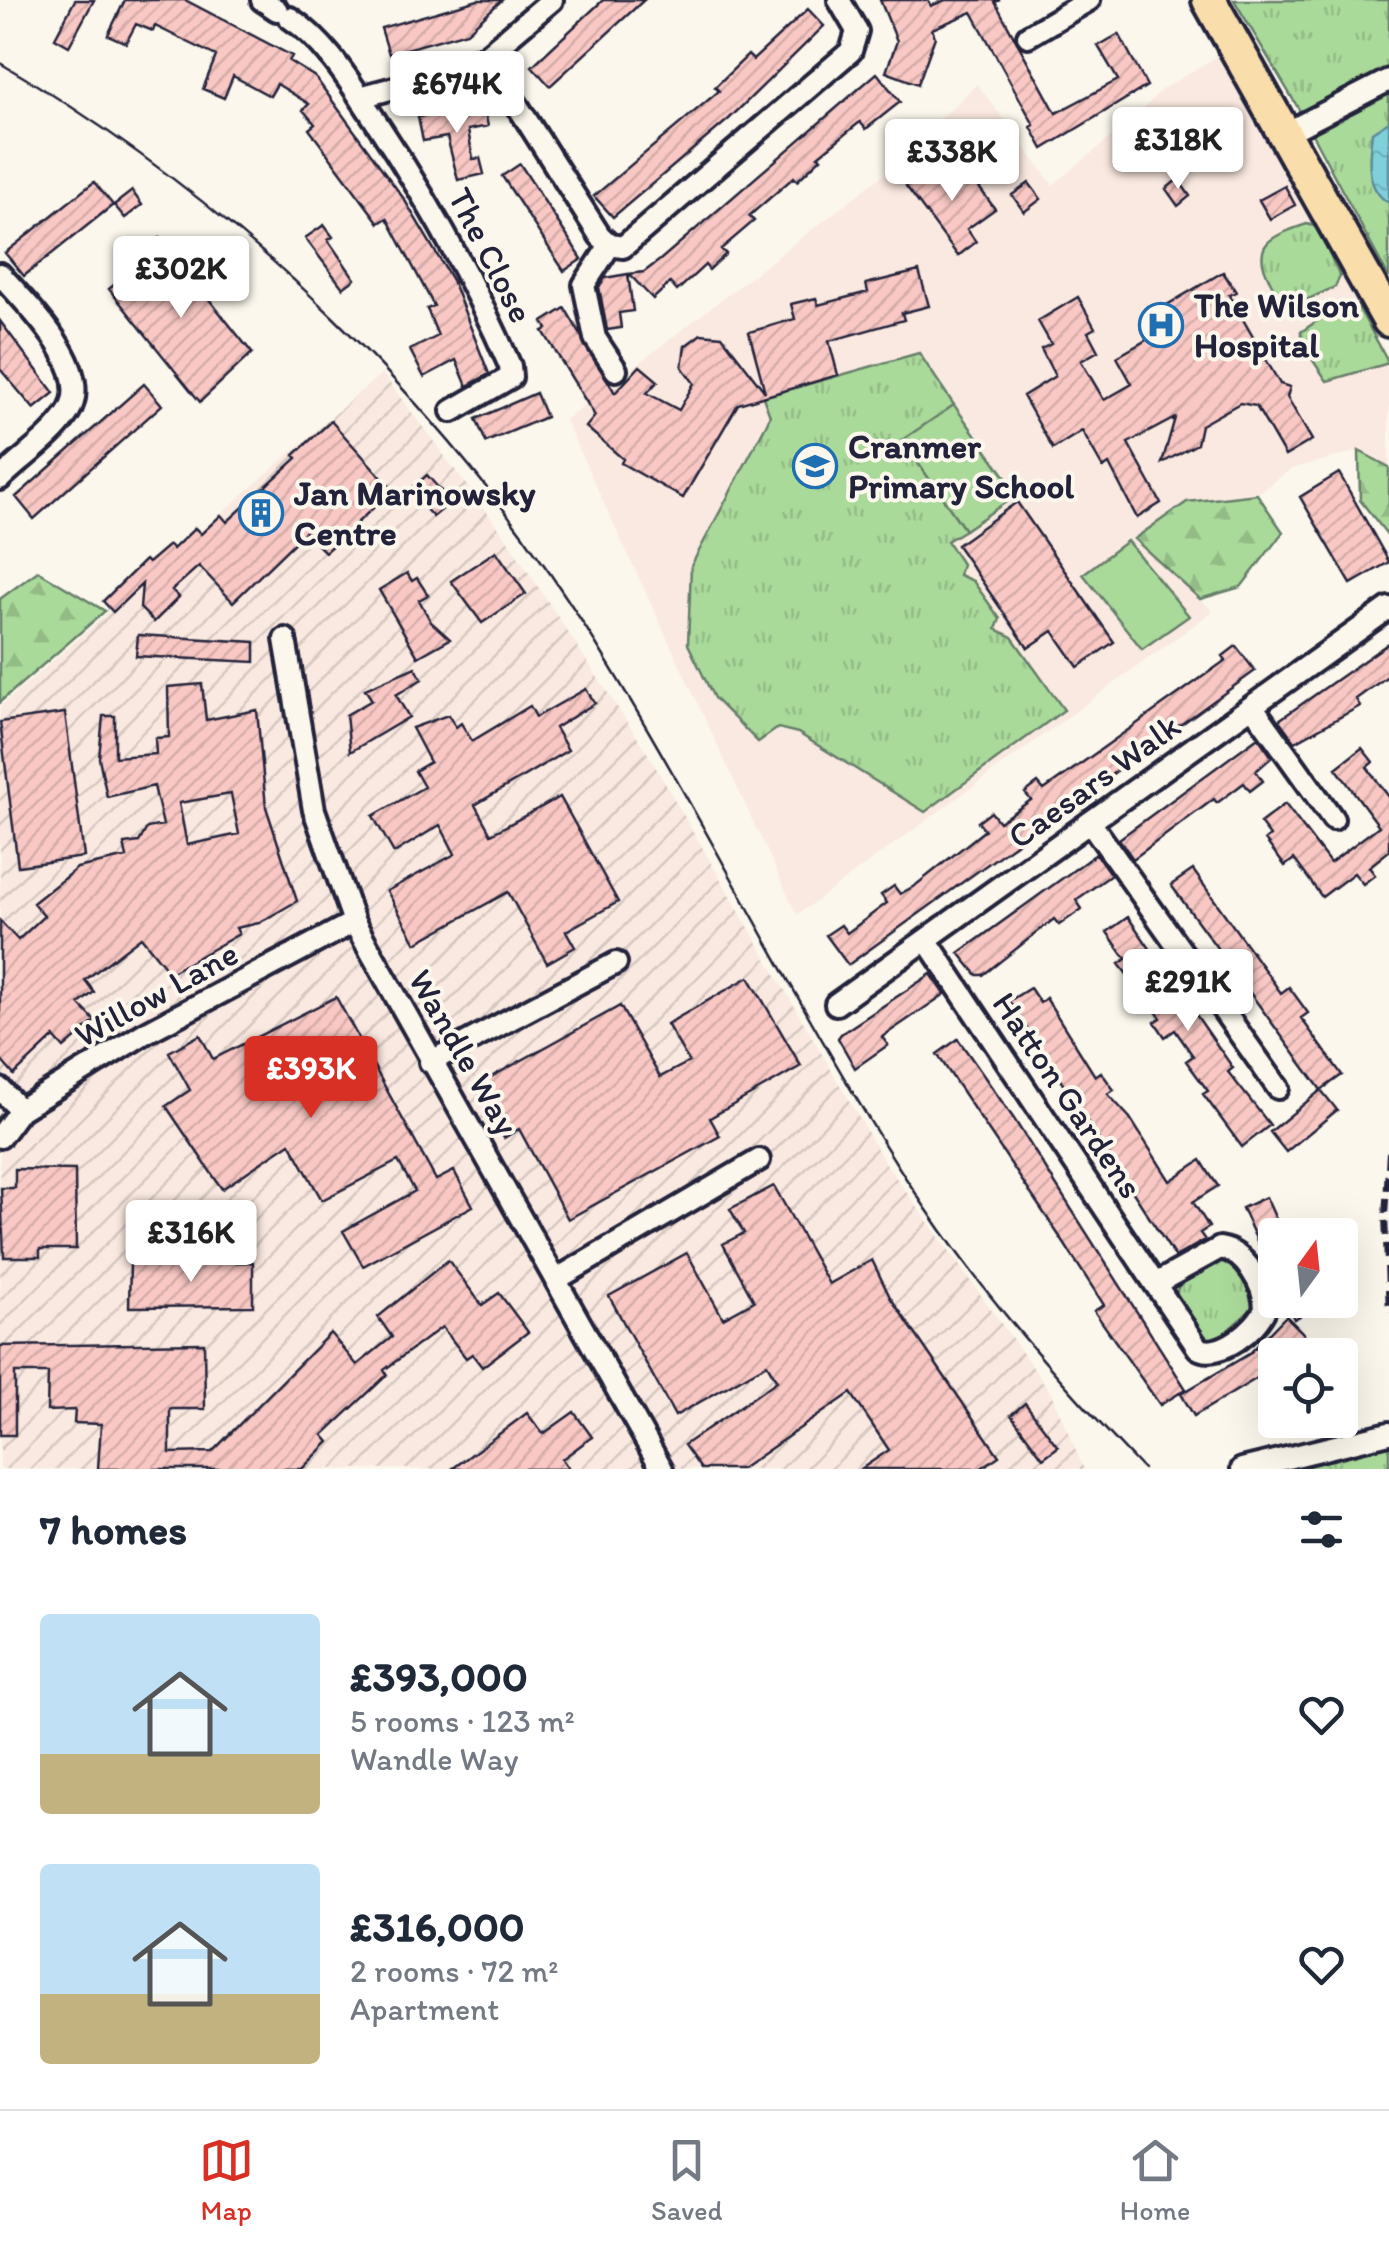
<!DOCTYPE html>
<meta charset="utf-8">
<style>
:root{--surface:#fff;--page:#f2f2f3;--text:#1f2937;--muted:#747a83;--line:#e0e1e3;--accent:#d93025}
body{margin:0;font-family:Itim,sans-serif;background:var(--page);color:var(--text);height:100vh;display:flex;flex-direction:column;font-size:38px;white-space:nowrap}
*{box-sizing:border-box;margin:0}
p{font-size:32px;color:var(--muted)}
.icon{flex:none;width:55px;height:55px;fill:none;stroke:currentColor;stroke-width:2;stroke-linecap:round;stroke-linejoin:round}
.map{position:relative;height:1469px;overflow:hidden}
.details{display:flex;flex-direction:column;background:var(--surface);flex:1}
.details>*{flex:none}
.needle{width:65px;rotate:15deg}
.buttons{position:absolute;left:1258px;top:1218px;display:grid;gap:20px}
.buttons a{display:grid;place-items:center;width:100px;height:100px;border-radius:10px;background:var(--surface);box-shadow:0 10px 40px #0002;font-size:50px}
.price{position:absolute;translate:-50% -85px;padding:0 22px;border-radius:10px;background:#fff;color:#222;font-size:32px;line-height:65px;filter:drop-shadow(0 2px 5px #0008)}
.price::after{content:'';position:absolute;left:50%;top:60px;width:30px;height:22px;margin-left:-15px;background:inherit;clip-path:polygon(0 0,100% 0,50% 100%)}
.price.current{background:var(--accent);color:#fff}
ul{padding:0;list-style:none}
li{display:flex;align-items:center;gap:30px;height:250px;padding:0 40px}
li span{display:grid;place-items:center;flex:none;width:280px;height:200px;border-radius:10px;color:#555}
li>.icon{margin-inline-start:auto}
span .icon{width:120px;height:120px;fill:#fffc;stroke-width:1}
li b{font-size:42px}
h2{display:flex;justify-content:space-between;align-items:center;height:120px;padding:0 40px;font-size:42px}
.tab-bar{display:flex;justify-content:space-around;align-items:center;height:140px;border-top:2px solid var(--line);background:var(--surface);font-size:28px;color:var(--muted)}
.tab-bar a{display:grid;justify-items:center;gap:5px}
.tab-bar .current{color:var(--accent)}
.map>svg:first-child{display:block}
</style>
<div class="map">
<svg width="1389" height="1469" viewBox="0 0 1389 1469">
<defs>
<pattern id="industrial-furrows" width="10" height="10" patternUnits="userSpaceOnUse" patternTransform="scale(2.5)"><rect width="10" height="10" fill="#fae9e0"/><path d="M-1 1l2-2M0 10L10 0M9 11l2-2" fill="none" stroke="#d6c8c1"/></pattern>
<pattern id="grass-tufts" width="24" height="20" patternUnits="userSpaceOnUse" patternTransform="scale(2.5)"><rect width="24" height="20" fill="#aada9a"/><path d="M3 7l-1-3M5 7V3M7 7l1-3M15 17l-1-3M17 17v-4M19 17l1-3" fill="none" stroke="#92bb86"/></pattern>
<pattern id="forest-firs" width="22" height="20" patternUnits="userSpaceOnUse" patternTransform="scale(2.5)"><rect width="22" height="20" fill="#aada9a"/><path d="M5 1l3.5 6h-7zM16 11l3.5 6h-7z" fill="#92bb86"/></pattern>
<pattern id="water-ripples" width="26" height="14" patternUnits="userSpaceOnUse" patternTransform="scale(2.5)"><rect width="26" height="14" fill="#80d0da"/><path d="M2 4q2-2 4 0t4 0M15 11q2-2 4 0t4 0" fill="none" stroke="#6eb2bc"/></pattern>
<pattern id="building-hatch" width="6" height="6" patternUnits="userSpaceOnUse" patternTransform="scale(2.5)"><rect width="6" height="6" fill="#f9c8c4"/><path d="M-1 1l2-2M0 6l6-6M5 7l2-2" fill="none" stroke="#d5aca9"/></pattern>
</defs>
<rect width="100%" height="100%" fill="#fbf7ec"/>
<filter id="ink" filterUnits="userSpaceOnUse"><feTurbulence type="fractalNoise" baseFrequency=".01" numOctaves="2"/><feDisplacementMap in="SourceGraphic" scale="20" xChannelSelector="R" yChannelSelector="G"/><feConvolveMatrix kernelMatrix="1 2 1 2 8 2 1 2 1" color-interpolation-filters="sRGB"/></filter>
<g filter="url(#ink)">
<path fill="#fae9e0" d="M1221,54l168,304v109l-30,-16 -68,18 -34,25 -70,8 -52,37 78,72 -416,304 -232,-495 361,-278 14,-22 37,-36 76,101 86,-71 22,-24z"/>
<path fill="url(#industrial-furrows)" d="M382,373l122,162 144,219 236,407 166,230 34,78h-1084v-762z"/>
<path fill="url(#grass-tufts)" stroke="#667e6a" stroke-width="2.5" d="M1234,0h155v278l-92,-172z
M1307,224l10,3 23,49 -5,11 -44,20c-11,-5 -14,-13 -20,-24 -22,-39 0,-47 36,-59z
M1357,305l32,58 -62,18 -26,-38v-11l32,-22z
M919,353l35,52 -51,36 62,89 -18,11 15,23 -3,11 14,6 27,38 -4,10 16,8 52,73 -139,102 -127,-79 -20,-5 -20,14 -44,-44 -26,-54 3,-78 76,-143 3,-7 -7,-19z
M1220,1261c19,6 31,29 32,48l-32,28 -14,3 -31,-45 5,-11z
M1389,1446v23h-101z"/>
<path fill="url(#forest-firs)" stroke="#667e6a" stroke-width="2.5" d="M1359,451l30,16v70l-29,-37z
M1257,494l26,38 -42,55 -41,12 -66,-60 53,-37z
M38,571l67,40 -105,91v-103z"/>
<path fill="#aada9a" stroke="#667e6a" stroke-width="2.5" d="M954,405l64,89 -53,36 -63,-90z
M1127,541l62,75 -47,33 -59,-75z"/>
<path fill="url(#water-ripples)" stroke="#5a8a9a" stroke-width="2.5" d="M1389,121v82c-25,-14 -20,-47 -17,-71z"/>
<path fill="url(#building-hatch)" stroke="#22223b" stroke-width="2.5" fill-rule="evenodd" d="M75,0h19l-25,46 -14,-8z
M125,0h60l107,56 -3,5 26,16 89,122 48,81 37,94 -22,12 -11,-26 -32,17 -14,-27 28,-14 -11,-27 7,-3 -47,-88 -8,5 -70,-94 6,-5 -12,-14 6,-6 -32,-20 -7,12 -37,-20 -9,22 -21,-9 13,-33 -61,-30 -2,5 -17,-7 -10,19 -18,-8z
M478,0h24l-35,32 -78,22 -8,-26z
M603,0h41l-94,86 -18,-20z
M880,0h48l3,6 14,-6h55l-5,2 61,111 62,-33 -20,-34 21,-12 28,52 -104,63 -12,-22 3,-2 -62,-113 -40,17 3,8 -17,47 -32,-12 11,-31z
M808,9l16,17 -95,93 -116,98 -19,-21 125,-105 -4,-4 33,-32 5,5z
M877,73l23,29 -34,27 -6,-7 -42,34 3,2 -24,23 -3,-4 -45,39 5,5 -33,28 5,5 -17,16 -4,-5 -28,26 -7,-8 -17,16 -24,-25 15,-2 16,-12z
M483,104l5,22 -20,4 5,29 7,-1 4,16 -26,6 -11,-43 -24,4 -5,-24z
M959,160l36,49 -28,20 9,13 -18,14 -52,-70 18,-13 7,8z
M520,164l62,95 -18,12 -62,-95z
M1178,179l12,17 -12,10 -12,-17z
M94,182l19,23 -89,71 -19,-23z
M1029,183l12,16 -17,13 -12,-17z
M1285,186l10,19 -25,14 -11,-19z
M132,191l10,14 -17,13 -11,-13z
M324,225l9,12 -5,3 27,39 -12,9 -38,-50z
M160,238l92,115 -52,49 -91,-113 43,-34 -5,-7z
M919,271l10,35 -27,7 2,7 -75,21 9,34 -100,29 -55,94 -62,-35 2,-4 -37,-32 9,-11 -52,-85 4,-2 -4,-7 22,-14 50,85 25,-27 18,15 -11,12 32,17 15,-27 -12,-16 3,-21 16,-12 21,2 43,56 -16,-60 46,-13 -4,-15 25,-6 2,7 50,-13 -2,-8z
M1223,272l13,20 -7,3 51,89 10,3 -3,10 25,43 -27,16 -29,-50 -16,-3 -39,22 -4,19 -35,19 13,-45 -47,25 33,60 -24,15 -28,-54 -6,4 -21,-37 -29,18 -30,-53 32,-20 -14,-27 10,-5 -13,-23 40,-24 17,31 -7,4 10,19 -17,10 23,39 28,-16 -15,-27 43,-25 -10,-17z
M628,274l5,37 -14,2 2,15 -14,2 -8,-43 6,-9z
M0,321l54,72 -20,16 -34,-40z
M144,384l18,21 -128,114 -18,-22z
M536,393l10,24 -60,25 -10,-23z
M331,421l62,69 -68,62 -20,-20 -72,70 -34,-36 -27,24 7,7 -25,25 -14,-14 2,-24 -29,28 -10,-11 42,-41 3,3 21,-18 4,4 22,-21 6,6 20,-19 6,7 70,-64 -3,-3z
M1339,473l50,89 -38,22 -51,-87z
M427,475l24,27 -18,15 -24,-26z
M1017,502l97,140 -36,25 -25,-36 -25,17 -71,-103z
M496,551l30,43 -44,29 -31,-42z
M407,573l5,8 5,-3 11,17 -9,5 12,22 19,17 -32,18 -39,-67z
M138,635l117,7v20l-119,-6z
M1389,643v32l-33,24 4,7 -65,36 -16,-22z
M1236,646l19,25 -407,294 -22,-30 15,-10 6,8 40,-30 -6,-8 13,-9 6,8 16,-9 69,-55 -7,-8 13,-10 8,10 32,-22 -6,-7 13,-10 6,7 182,-130 -3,-4z
M415,667l7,12 -26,16 13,22 -59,35 -4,-37 26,-15 -7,-11z
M202,684l4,36 51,-10 9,97 31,94 -38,22 -23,5 3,6 -69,39 -29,-36 -56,43 9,12 -15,12 16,17 -31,27 -10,-11 -40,38 -14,-16v-138l18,19 26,-24 -11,-13 44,-35 50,-11 -3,-13 15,-2 8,-14 16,-3 -9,-39 -47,11 -8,-39 4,-42h12v41l41,-3 -1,-16 14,-1 -1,-50zM231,794l8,40 -52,11 -8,-42z
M586,689l9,14 -40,25 13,22 -93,55 16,29 69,-37 58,105 -52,29 9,16 -28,16 -39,-71 -92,51 -29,-52 68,-37 -15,-29 -46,28 -21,-37 51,-29 -9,-16 15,-9 -18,-34 36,-13 8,12 5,-4 11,18 58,-35 6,11z
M65,713l19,144 -66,9 -18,-144z
M1258,737l14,20 -16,14 7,10 -13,10 -6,-8 -27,20 -3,-4 -81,60 -14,-20z
M1362,748l11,14 -6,5 22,30v54l-20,16 6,8 -12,9 -9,-11 -32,24 -28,-38 -9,7 -20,-26 5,-4 -10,-13 25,-19 45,59 49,-37 -43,-58z
M1096,854l15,21 -35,25 6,9 -23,16 -5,-6 -71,56h-6l-18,-22z
M1193,870l88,123 8,-6 19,26 -7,5 41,57 -21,15 -150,-205z
M1128,917l105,151 -5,4 42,53 -28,22 -39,-53 5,-3 -22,-30 7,-5 -18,-26 -10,7 -10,-15 6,-4 -42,-54 7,-5 -19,-27z
M931,974l14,20 -63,43 6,8 -33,23 -17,-30 3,-4z
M749,977l52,89 -91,52 10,18 -152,83 -49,-90 -15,9 -29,-52 145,-80 40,71 29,-15 -22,-38z
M1030,988l10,15 6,-5 49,78 6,-4 13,18 -6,4 22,24 40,63 31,-21 8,13 9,13 -25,16 16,25 -9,6 5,7 -30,17 -166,-256z
M336,997l100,183 18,-9 19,35 -110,60 -20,-35 72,-40 -17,-30 -76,39 -32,-57 -68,46 -56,-83 24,-16 -21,-38 31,-17 13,24z
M958,1039l56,80 172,270 -26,16 -66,-94 10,-6 -46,-71 -121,-180z
M1321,1090l16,20 -51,42 -16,-20z
M15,1169l60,1 1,79h-36v8h-36l-3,-69h14z
M774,1186l55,98 43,-24 18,37 109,159 -19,13h-119l28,-19 -38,-57 -110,76h-40l-17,-24 93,-64 -10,-17 -92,52 -66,-120 78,-43 36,65 31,-17 -31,-57 21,-11 -14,-24z
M1266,1197l17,38h-8v45l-33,-72z
M448,1260l34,45 17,-12 29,39 -46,35 -10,-13 -6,4 -24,-31 -58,43 3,5 -64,60 6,7 -27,27h-204l3,-45 -27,-1 1,-13 -28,1 1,-38h-33v62h-15v-89l204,-3 1,66h-35v44l42,-1 118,-119 27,32 35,-28 -14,-20z
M253,1262v44l-124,1 1,-44z
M1285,1300h46l-37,19z
M1286,1316l18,18 -21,21h-8v8l-11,11 -70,42 -13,-22 68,-40z
M1025,1403l33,44 -15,11 -32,-43z
M574,1412l18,25 -30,22 7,10h-117l75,-56 16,21z"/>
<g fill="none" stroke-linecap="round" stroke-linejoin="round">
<defs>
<path id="street" d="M262,0l15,10
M290,18c37,25 59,63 83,99 53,80 99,161 137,249l1,11 -59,34
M1028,36l61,-36
M486,56l114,180 10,9 13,2 228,-196 6,-20 -18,-31
M360,97l75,-20 51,-21 66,-56
M1284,134l105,-54
M610,245l-26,40 11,53 21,32
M0,274c27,31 96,96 68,139 -16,25 -47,45 -68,66
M285,639l29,171 40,112 308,547
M1253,707l80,112
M1090,822l188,266
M927,941l228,343
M836,1004l553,-396
M430,1062l186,-99
M0,1089l20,21
M0,1137l20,-27 125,-77 209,-111
M1220,1248c25,4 45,37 45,61 -8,20 -46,51 -67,39l-43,-64z
M557,1279l202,-119
M1242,1469l147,-36"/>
<path id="primary" d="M1209,0l180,320"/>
</defs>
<use href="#street" stroke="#22223b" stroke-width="28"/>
<use href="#primary" stroke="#22223b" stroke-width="40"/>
<use href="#street" stroke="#fbf7ec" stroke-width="20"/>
<use href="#primary" stroke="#f9deab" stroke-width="32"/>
<path stroke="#22223b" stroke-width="2.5" d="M0,63c239,139 449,344 595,579 109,175 199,362 310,535 68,106 151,201 238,292"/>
<path stroke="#22223b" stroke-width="6" stroke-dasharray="15 8" stroke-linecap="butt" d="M1389,1152l-4,64 4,97"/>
</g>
</g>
<defs>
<symbol id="hospital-ring" viewBox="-11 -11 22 22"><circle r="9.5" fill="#fbf7ec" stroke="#1f6fb2" stroke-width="1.5"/><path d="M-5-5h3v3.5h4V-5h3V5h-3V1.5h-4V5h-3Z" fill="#1f6fb2"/></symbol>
<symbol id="school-ring" viewBox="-11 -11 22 22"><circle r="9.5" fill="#fbf7ec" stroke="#1f6fb2" stroke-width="1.5"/><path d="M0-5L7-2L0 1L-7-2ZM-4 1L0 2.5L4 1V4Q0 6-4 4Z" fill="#1f6fb2"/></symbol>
<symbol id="building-ring" viewBox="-11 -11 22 22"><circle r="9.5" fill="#fbf7ec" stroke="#1f6fb2" stroke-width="1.5"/><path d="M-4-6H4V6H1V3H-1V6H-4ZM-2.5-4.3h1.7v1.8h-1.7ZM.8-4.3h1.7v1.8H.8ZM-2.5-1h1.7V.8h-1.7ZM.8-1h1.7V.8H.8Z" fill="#1f6fb2"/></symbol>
</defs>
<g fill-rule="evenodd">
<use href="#hospital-ring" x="1136" y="300" width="50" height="50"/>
<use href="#school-ring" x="790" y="441" width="50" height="50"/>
<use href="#building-ring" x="236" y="488" width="50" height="50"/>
</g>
<g text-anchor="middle" stroke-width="8" stroke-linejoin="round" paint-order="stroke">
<g font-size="35" fill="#22223b" stroke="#fbf7ec">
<text transform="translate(491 255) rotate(63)" y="12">The Close</text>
<text transform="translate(1094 781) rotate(-36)" y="12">Caesars Walk</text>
<text transform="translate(156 994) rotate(-29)" y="12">Willow Lane</text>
<text transform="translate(464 1052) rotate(60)" y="12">Wandle Way</text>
<text transform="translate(1068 1095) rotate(56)" y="12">Hatton Gardens</text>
</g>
<g font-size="35" font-weight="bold" fill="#22223b" stroke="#fbf7ec" text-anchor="start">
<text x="1194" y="317">The Wilson<tspan x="1194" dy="40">Hospital</tspan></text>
<text x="848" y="458">Cranmer<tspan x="848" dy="40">Primary School</tspan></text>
<text x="294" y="505">Jan Marinowsky<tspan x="294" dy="40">Centre</tspan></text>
</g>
</g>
</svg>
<div class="buttons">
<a><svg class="needle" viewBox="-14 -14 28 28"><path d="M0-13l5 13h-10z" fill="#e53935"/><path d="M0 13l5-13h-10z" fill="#747a83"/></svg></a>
<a><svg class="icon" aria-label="locate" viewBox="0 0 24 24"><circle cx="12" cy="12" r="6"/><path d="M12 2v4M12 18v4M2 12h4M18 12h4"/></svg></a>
</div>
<b class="price" style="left:457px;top:136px">£674K</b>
<b class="price" style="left:1178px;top:192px">£318K</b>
<b class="price" style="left:952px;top:204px">£338K</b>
<b class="price" style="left:181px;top:321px">£302K</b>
<b class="price" style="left:1188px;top:1034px">£291K</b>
<b class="price current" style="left:311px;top:1121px">£393K</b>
<b class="price" style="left:191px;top:1285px">£316K</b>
</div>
<section class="details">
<h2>7 homes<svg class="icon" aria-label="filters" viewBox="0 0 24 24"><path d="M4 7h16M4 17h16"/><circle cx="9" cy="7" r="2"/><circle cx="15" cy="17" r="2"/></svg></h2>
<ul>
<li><span style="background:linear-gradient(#bfe0f5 70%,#c2b280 0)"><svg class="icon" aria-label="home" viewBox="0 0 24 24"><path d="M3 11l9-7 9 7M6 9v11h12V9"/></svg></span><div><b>£393,000</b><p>5 rooms · 123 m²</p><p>Wandle Way</p></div><svg class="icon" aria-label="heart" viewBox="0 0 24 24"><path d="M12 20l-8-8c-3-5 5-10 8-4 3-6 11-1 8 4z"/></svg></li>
<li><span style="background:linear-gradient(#bfe0f5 65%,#c2b280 0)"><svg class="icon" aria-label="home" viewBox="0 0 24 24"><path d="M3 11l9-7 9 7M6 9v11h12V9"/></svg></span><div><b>£316,000</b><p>2 rooms · 72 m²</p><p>Apartment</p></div><svg class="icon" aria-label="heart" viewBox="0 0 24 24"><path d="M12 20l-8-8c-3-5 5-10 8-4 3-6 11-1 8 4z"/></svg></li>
</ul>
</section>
<nav class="tab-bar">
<a class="current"><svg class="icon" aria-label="map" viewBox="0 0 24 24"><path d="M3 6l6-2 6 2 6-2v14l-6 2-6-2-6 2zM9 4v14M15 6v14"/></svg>Map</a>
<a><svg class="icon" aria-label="saved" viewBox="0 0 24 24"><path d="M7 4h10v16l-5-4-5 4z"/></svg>Saved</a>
<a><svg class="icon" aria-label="home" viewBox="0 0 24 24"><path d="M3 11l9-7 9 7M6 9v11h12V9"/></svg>Home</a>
</nav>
